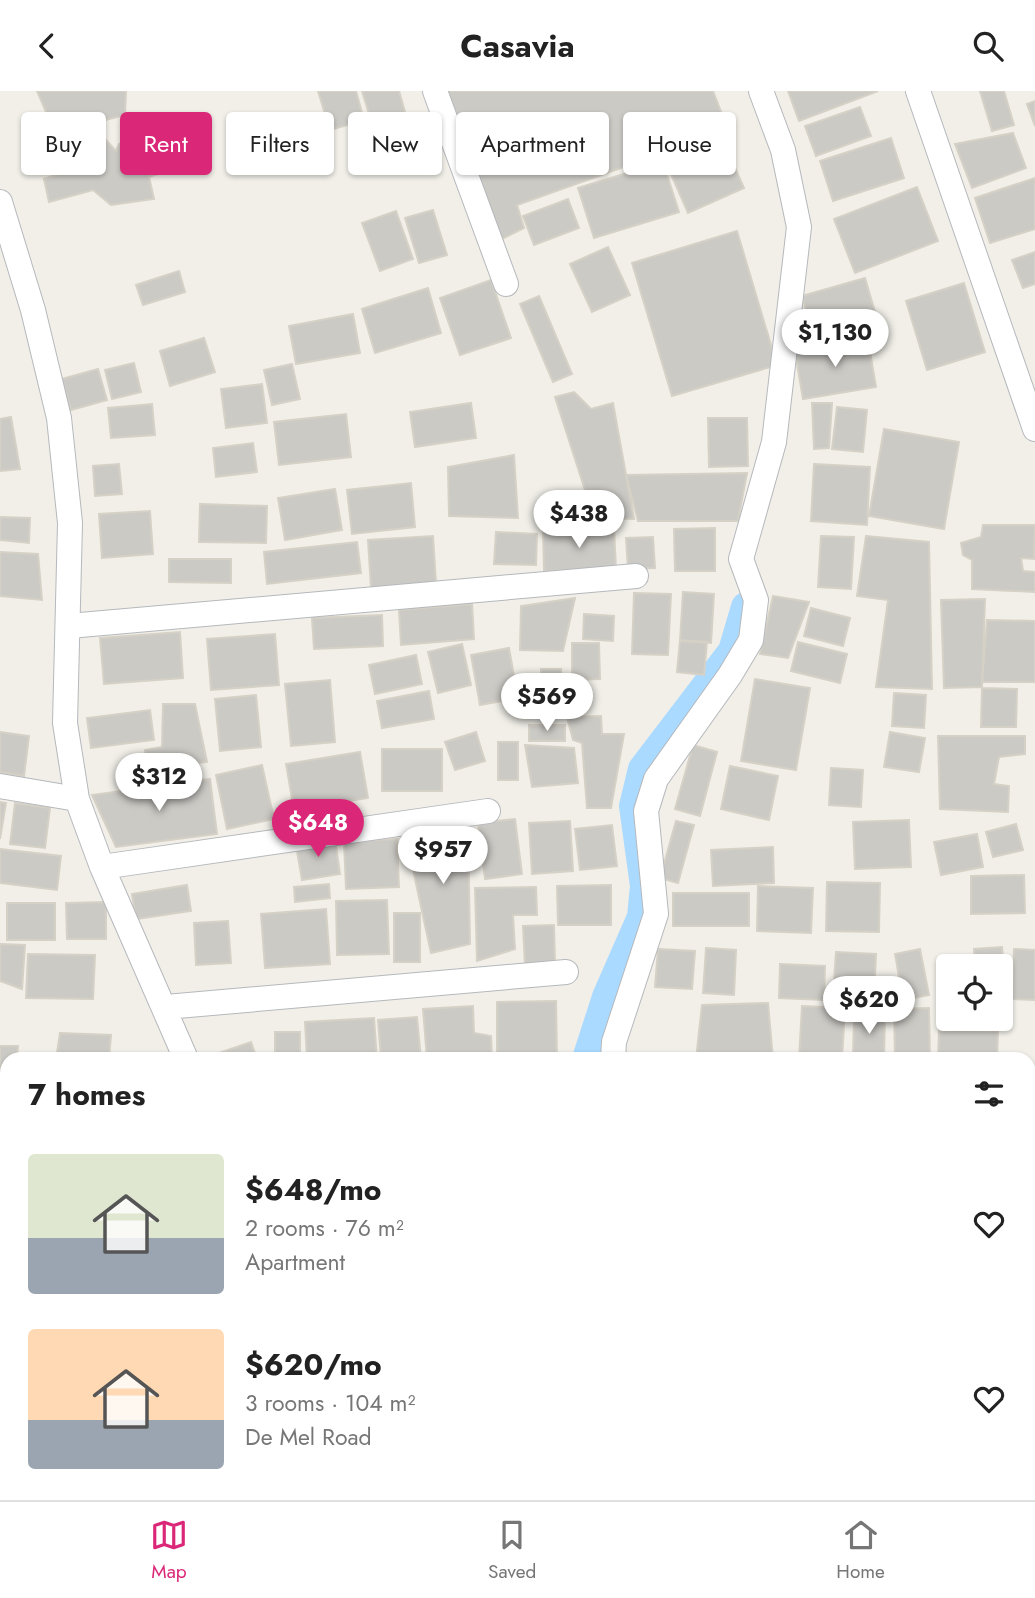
<!DOCTYPE html>
<meta charset="utf-8">
<style>
:root{--surface:#fff;--page:#f2f2f2;--text:#222;--muted:#767676;--line:#e0e0e0;--accent:#db2777}
body{margin:0;font-family:Jost,sans-serif;background:var(--page);color:var(--text);height:100vh;display:flex;flex-direction:column;font-size:26px;white-space:nowrap}
*{box-sizing:border-box;margin:0}
p{font-size:23px;color:var(--muted)}
.icon{flex:none;width:38px;height:38px;fill:none;stroke:currentColor;stroke-width:2;stroke-linecap:round;stroke-linejoin:round}
.map{position:relative;flex:1;overflow:hidden}
.sheet{position:absolute;left:0px;top:961px;width:1036px;height:450px;display:flex;flex-direction:column;background:var(--surface);border-radius:21px 21px 0 0;box-shadow:0 2px 5px #0004}
.sheet>*{flex:none}
.banner{position:absolute;left:21px;top:21px;width:994px;height:63px;display:flex;gap:14px}
.buttons{position:absolute;left:936px;top:863px;display:grid;gap:14px}
.buttons a{display:grid;place-items:center;width:77px;height:77px;border-radius:7px;background:var(--surface);box-shadow:0 2px 5px #0004;font-size:35px}
.price{position:absolute;translate:-50% -60px;padding:0 16px;border-radius:24px;background:#fff;color:#222;font-size:23px;line-height:46px;filter:drop-shadow(0 2px 4px #0008)}
.price::after{content:'';position:absolute;left:50%;top:42px;width:21px;height:16px;margin-left:-10px;background:inherit;clip-path:polygon(0 0,100% 0,50% 100%)}
.price.current{background:var(--accent);color:#fff}
ul{padding:0;list-style:none}
li{display:flex;align-items:center;gap:21px;height:175px;padding:0 28px}
li span{display:grid;place-items:center;flex:none;width:196px;height:140px;border-radius:7px;color:#555}
li>.icon{margin-inline-start:auto}
span .icon{width:84px;height:84px;fill:#fffc;stroke-width:1}
li b{font-size:30px}
h2{display:flex;justify-content:space-between;align-items:center;height:84px;padding:0 28px;font-size:30px}
.pill{padding:0 24px;border-radius:7px;background:var(--surface);box-shadow:0 2px 5px #0004;font-size:24px;line-height:63px}
.pill.current{background:var(--accent);color:#fff}
header{display:flex;justify-content:space-between;align-items:center;height:91px;padding:0 28px;background:var(--surface);font-size:32px;font-weight:700}
.tab-bar{display:flex;justify-content:space-around;align-items:center;height:98px;border-top:2px solid var(--line);background:var(--surface);font-size:19px;color:var(--muted)}
.tab-bar a{display:grid;justify-items:center;gap:4px}
.tab-bar .current{color:var(--accent)}
.map>svg:first-child{display:block}
</style>
<header><svg class="icon" aria-label="back" viewBox="0 0 24 24"><path d="M15 5l-7 7 7 7"/></svg>Casavia<svg class="icon" aria-label="search" viewBox="0 0 24 24"><circle cx="10" cy="10" r="6"/><path d="M15 15l6 6"/></svg></header>
<div class="map">
<svg width="1035" height="1409" viewBox="0 0 1035 1409">
<rect width="100%" height="100%" fill="#f1efe8"/>
<g fill="none" stroke-linecap="round" stroke-linejoin="round">
<path stroke="#aadaff" stroke-width="30" d="M587,968l20,-62 35,-80 3,-31 -11,-80 9,-37 90,-118 13,-44"/>
</g>
<path fill="#cccac5" stroke="#d6d1c6" stroke-width="2" d="M37,0h89l-1,24 -70,18z
M318,0h38l8,29 -34,10z
M362,0h37l14,49 -33,10z
M446,0h267l15,39 -211,75 7,23 -24,12z
M788,0h90l-79,30z
M980,0h24l10,34 -22,6z
M1035,10v25l-8,-22z
M860,16l11,29 -55,20 -11,-30z
M1013,42l13,35 -54,20 -17,-44z
M891,47l13,40 -71,23 -13,-40z
M105,48l11,12 3,-7 17,-3 6,11 9,3 7,19 -9,3 5,22 -43,6 -18,-15 -44,12 -5,-23 42,-14 2,-23z
M723,50l21,47 -56,25 -21,-48z
M663,71l16,50 -85,26 -16,-50z
M1035,87v51l-45,14 -15,-45z
M917,96l21,54 -83,32 -21,-54z
M568,108l11,29 -45,17 -11,-29z
M433,119l14,45 -28,8 -14,-45z
M396,120l17,48 -33,12 -18,-48z
M737,140l40,134 -105,31 -40,-133z
M608,156l22,48 -38,17 -22,-48z
M1035,161v32l-12,4 -11,-28z
M179,180l6,21 -42,13 -7,-20z
M865,187l13,44 -64,18 -12,-44z
M491,189l20,58 -51,17 -20,-57z
M964,192l21,69 -58,18 -21,-69z
M428,197l13,45 -66,20 -13,-44z
M539,205l33,78 -19,8 -33,-78z
M353,223l7,39 -64,11 -7,-38z
M204,247l11,34 -45,14 -10,-35z
M868,249l8,47 -73,12 -8,-47z
M134,272l7,29 -29,7 -7,-29z
M292,273l8,35 -28,6 -8,-35z
M98,278l9,31 -36,10 -9,-31z
M262,293l5,39 -41,5 -5,-39z
M574,301l17,17 22,-6 21,116 -40,-1 -39,-121z
M471,312l5,35 -61,9 -5,-35z
M812,312h20l-3,45 -15,1z
M152,313l3,31 -44,3 -3,-30z
M837,316l30,3 -4,42 -31,-3z
M346,323l5,43 -72,8 -5,-43z
M11,326l9,52 -20,2v-52z
M708,327h39l1,48 -39,1z
M884,338l75,13 -15,87 -75,-13z
M253,352l4,29 -41,5 -3,-29z
M514,364l4,63 -69,-2 -1,-49z
M119,373l3,30 -27,2 -2,-30z
M814,373l56,3 -3,58 -56,-4z
M747,382l-9,48h-100l-12,-46z
M411,392l4,44 -63,7 -5,-44z
M335,398l7,41 -57,10 -7,-42z
M200,413l67,2 -1,37 -67,-1z
M150,420l3,43 -51,4 -3,-44z
M0,426l30,1 -1,25 -29,-3z
M983,434h52l-1,34 -13,-1 2,13 12,1v20l-63,-3v-29l-9,-5 -2,-12 20,-6z
M715,437v43h-40l-1,-42z
M614,438l2,40 -72,2 -1,-41z
M496,441l41,2 -1,31 -42,-1z
M433,445l3,47 -65,5 -3,-48z
M821,445l33,1 -3,52 -33,-2z
M866,445l63,6 3,147 -56,-2 12,-87 -31,-4z
M653,446l2,31 -27,1 -2,-31z
M357,451l4,31 -94,11 -3,-32z
M0,461l38,2 4,46 -42,-4z
M169,468h62v24l-62,-1z
M683,501l31,2 -3,49 -31,-2z
M634,502l37,1 -3,61 -36,-1z
M773,505l36,6 -21,56 -28,-4z
M575,507l-12,53 -43,-1 1,-44z
M985,508l-3,88 -38,1 -3,-88z
M472,513l2,35 -73,6 -2,-35z
M811,517l39,10 -7,28 -39,-10z
M584,523l30,2 -1,25 -30,-2z
M382,524l1,31 -69,3 -2,-31z
M987,529l48,1v61h-53z
M180,541l3,46 -79,6 -4,-46z
M275,543l4,51 -68,5 -4,-51z
M680,549l27,2 -3,33 -27,-3z
M798,551l49,12 -7,29 -49,-12z
M572,552h27l1,36 -28,1z
M462,553l9,41 -33,8 -10,-41z
M509,557l9,50 -38,7 -9,-50z
M416,564l6,29 -47,10 -6,-29z
M541,578h20l1,32 -20,1z
M755,588l55,9 -14,82 -55,-9z
M330,589l5,62 -44,4 -6,-62z
M982,597l35,1 -1,38h-35z
M429,600l5,28 -52,9 -5,-27z
M894,602l32,2 -2,33 -32,-2z
M256,604l5,52 -41,4 -5,-52z
M163,613h32l12,58 -60,8 -2,-20 17,-3z
M150,619l4,30 -63,8 -4,-30z
M601,625l1,18h22l-13,74h-24l-5,-65 -9,-3 -6,-23z
M529,634h36v16h-36z
M0,641l29,4 -5,40 -24,-4z
M476,641l9,29 -30,9 -10,-28z
M890,641l35,6 -6,34 -35,-5z
M938,645h87v18l-26,3 -5,27 15,2 -1,26 -68,-3z
M498,651h20v38h-20z
M525,654l49,3 4,35 -46,4z
M693,654l24,7 -17,64 -25,-7z
M382,658h60v42h-60z
M360,661l8,46 -74,12 -8,-46z
M262,674l12,54 -47,10 -11,-54z
M730,675l48,10 -9,44 -48,-11z
M831,677l32,2 -2,37 -32,-2z
M210,688l7,55 -101,13 -24,-52z
M0,711l6,1 -6,36z
M15,712l35,5 -5,40 -35,-4z
M515,728l7,55 -37,5 -7,-56z
M909,729l2,47 -56,2 -2,-47z
M570,730l3,50 -41,3 -3,-51z
M676,730l18,4 -16,58 -18,-5z
M1016,733l7,26 -30,7 -7,-25z
M612,734l5,41 -37,4 -5,-41z
M468,736l2,117 -39,9 -25,-116z
M977,743l6,33 -42,8 -7,-33z
M335,748l5,35 -38,6 -6,-35z
M397,748l2,48 -53,2 -2,-48z
M773,756l1,36 -61,3 -2,-36z
M0,758l61,7 -4,34 -57,-7z
M1024,784l1,38 -54,1v-38z
M827,791l53,1 -1,49 -53,-1z
M329,793l1,14 -35,4 -1,-15z
M187,794l4,26 -55,8 -4,-25z
M611,794v40h-53l-1,-39z
M758,795l55,2 -2,45 -54,-2z
M536,796l1,28h-24l2,34 -38,12 -2,-73z
M673,802h76v33h-76z
M387,809l2,54 -52,1 -1,-54z
M106,811v37h-39l-1,-36z
M7,812h48v37h-48z
M326,818l4,55 -65,4 -4,-54z
M394,822h26v49h-26z
M228,830l3,42 -35,2 -2,-42z
M554,834l1,38 -30,2 -2,-39z
M0,853l25,1 -3,44 -22,-8z
M1002,856l4,46 -5,1v-28h-26l-1,-17z
M706,857l30,2 -2,45 -31,-2z
M658,858l37,2 -3,38 -37,-2z
M920,858l9,46 -26,5 -8,-46z
M1014,858l21,1v50l-23,-1z
M836,861l40,2 -2,43 -41,-2z
M28,863l67,1 -2,44 -67,-1z
M780,873l45,2 -1,34 -45,-2z
M556,910l1,58h-60v-57z
M768,912l5,56h-77l6,-54z
M473,915l1,27 17,3 1,23h-65l-4,-50z
M802,915l43,2 -3,51h-43z
M929,917l1,51h-35l-1,-50z
M854,922l31,1 -1,45h-31z
M417,926l4,42h-40l-3,-39z
M374,927l3,41h-70l-2,-37z
M939,939l59,1 -1,28h-59z
M275,941h25v27h-25z
M60,942l51,2 -2,24h-53z
M251,951l6,17h-49l-1,-2z
M0,955h18l-1,13h-10v59h-7z
M1030,1010l5,1v69l-3,-1z
M0,1049l7,1v46l-7,-1z
M1030,1136h5v39h-6z
M1029,1182h6v41h-6z
M1029,1236h6v33h-6z
M1035,1314v20h-6v-19z
M1029,1340h6v37h-6z
M176,1404h70v5h-71z
M588,1404h28l-1,5h-27z
M733,1404h69v5h-69z"/>
<g fill="none" stroke-linecap="round" stroke-linejoin="round">
<defs>
<path id="minor" d="M435,0l71,193
M918,0l117,338
M0,111l33,108 26,108 11,105 -5,200 12,76 25,68 84,192
M69,535l567,-50
M0,695l77,13
M102,776l386,-56
M166,916l400,-35
M613,968l1,-17 42,-128 -10,-103 10,-32 74,-104 21,-35 5,-40 -15,-41 33,-117 25,-215 -16,-77 -22,-59
M1029,1105l6,1
M0,1121h7
M1029,1397h6
M150,1404v5
M816,1404l1,5
M641,1409l2,-5"/>
</defs>
<use href="#minor" stroke="#b5b8bc" stroke-width="26"/>
<use href="#minor" stroke="#fff" stroke-width="24"/>
</g>
</svg>
<div class="buttons">
<a><svg class="icon" aria-label="locate" viewBox="0 0 24 24"><circle cx="12" cy="12" r="6"/><path d="M12 2v4M12 18v4M2 12h4M18 12h4"/></svg></a>
</div>
<b class="price" style="left:835px;top:278px">$1,130</b>
<b class="price" style="left:579px;top:459px">$438</b>
<b class="price" style="left:547px;top:642px">$569</b>
<b class="price" style="left:159px;top:722px">$312</b>
<b class="price current" style="left:318px;top:768px">$648</b>
<b class="price" style="left:443px;top:795px">$957</b>
<b class="price" style="left:869px;top:945px">$620</b>
<div class="banner">
<a class="pill">Buy</a>
<a class="pill current">Rent</a>
<a class="pill">Filters</a>
<a class="pill">New</a>
<a class="pill">Apartment</a>
<a class="pill">House</a>
</div>
<section class="sheet">
<h2>7 homes<svg class="icon" aria-label="filters" viewBox="0 0 24 24"><path d="M4 7h16M4 17h16"/><circle cx="9" cy="7" r="2"/><circle cx="15" cy="17" r="2"/></svg></h2>
<ul>
<li><span style="background:linear-gradient(#dfe7d0 60%,#9aa5b1 0)"><svg class="icon" aria-label="home" viewBox="0 0 24 24"><path d="M3 11l9-7 9 7M6 9v11h12V9"/></svg></span><div><b>$648/mo</b><p>2 rooms · 76 m²</p><p>Apartment</p></div><svg class="icon" aria-label="heart" viewBox="0 0 24 24"><path d="M12 20l-8-8c-3-5 5-10 8-4 3-6 11-1 8 4z"/></svg></li>
<li><span style="background:linear-gradient(#ffd9b3 65%,#9aa5b1 0)"><svg class="icon" aria-label="home" viewBox="0 0 24 24"><path d="M3 11l9-7 9 7M6 9v11h12V9"/></svg></span><div><b>$620/mo</b><p>3 rooms · 104 m²</p><p>De Mel Road</p></div><svg class="icon" aria-label="heart" viewBox="0 0 24 24"><path d="M12 20l-8-8c-3-5 5-10 8-4 3-6 11-1 8 4z"/></svg></li>
</ul>
</section>
</div>
<nav class="tab-bar">
<a class="current"><svg class="icon" aria-label="map" viewBox="0 0 24 24"><path d="M3 6l6-2 6 2 6-2v14l-6 2-6-2-6 2zM9 4v14M15 6v14"/></svg>Map</a>
<a><svg class="icon" aria-label="saved" viewBox="0 0 24 24"><path d="M7 4h10v16l-5-4-5 4z"/></svg>Saved</a>
<a><svg class="icon" aria-label="home" viewBox="0 0 24 24"><path d="M3 11l9-7 9 7M6 9v11h12V9"/></svg>Home</a>
</nav>
